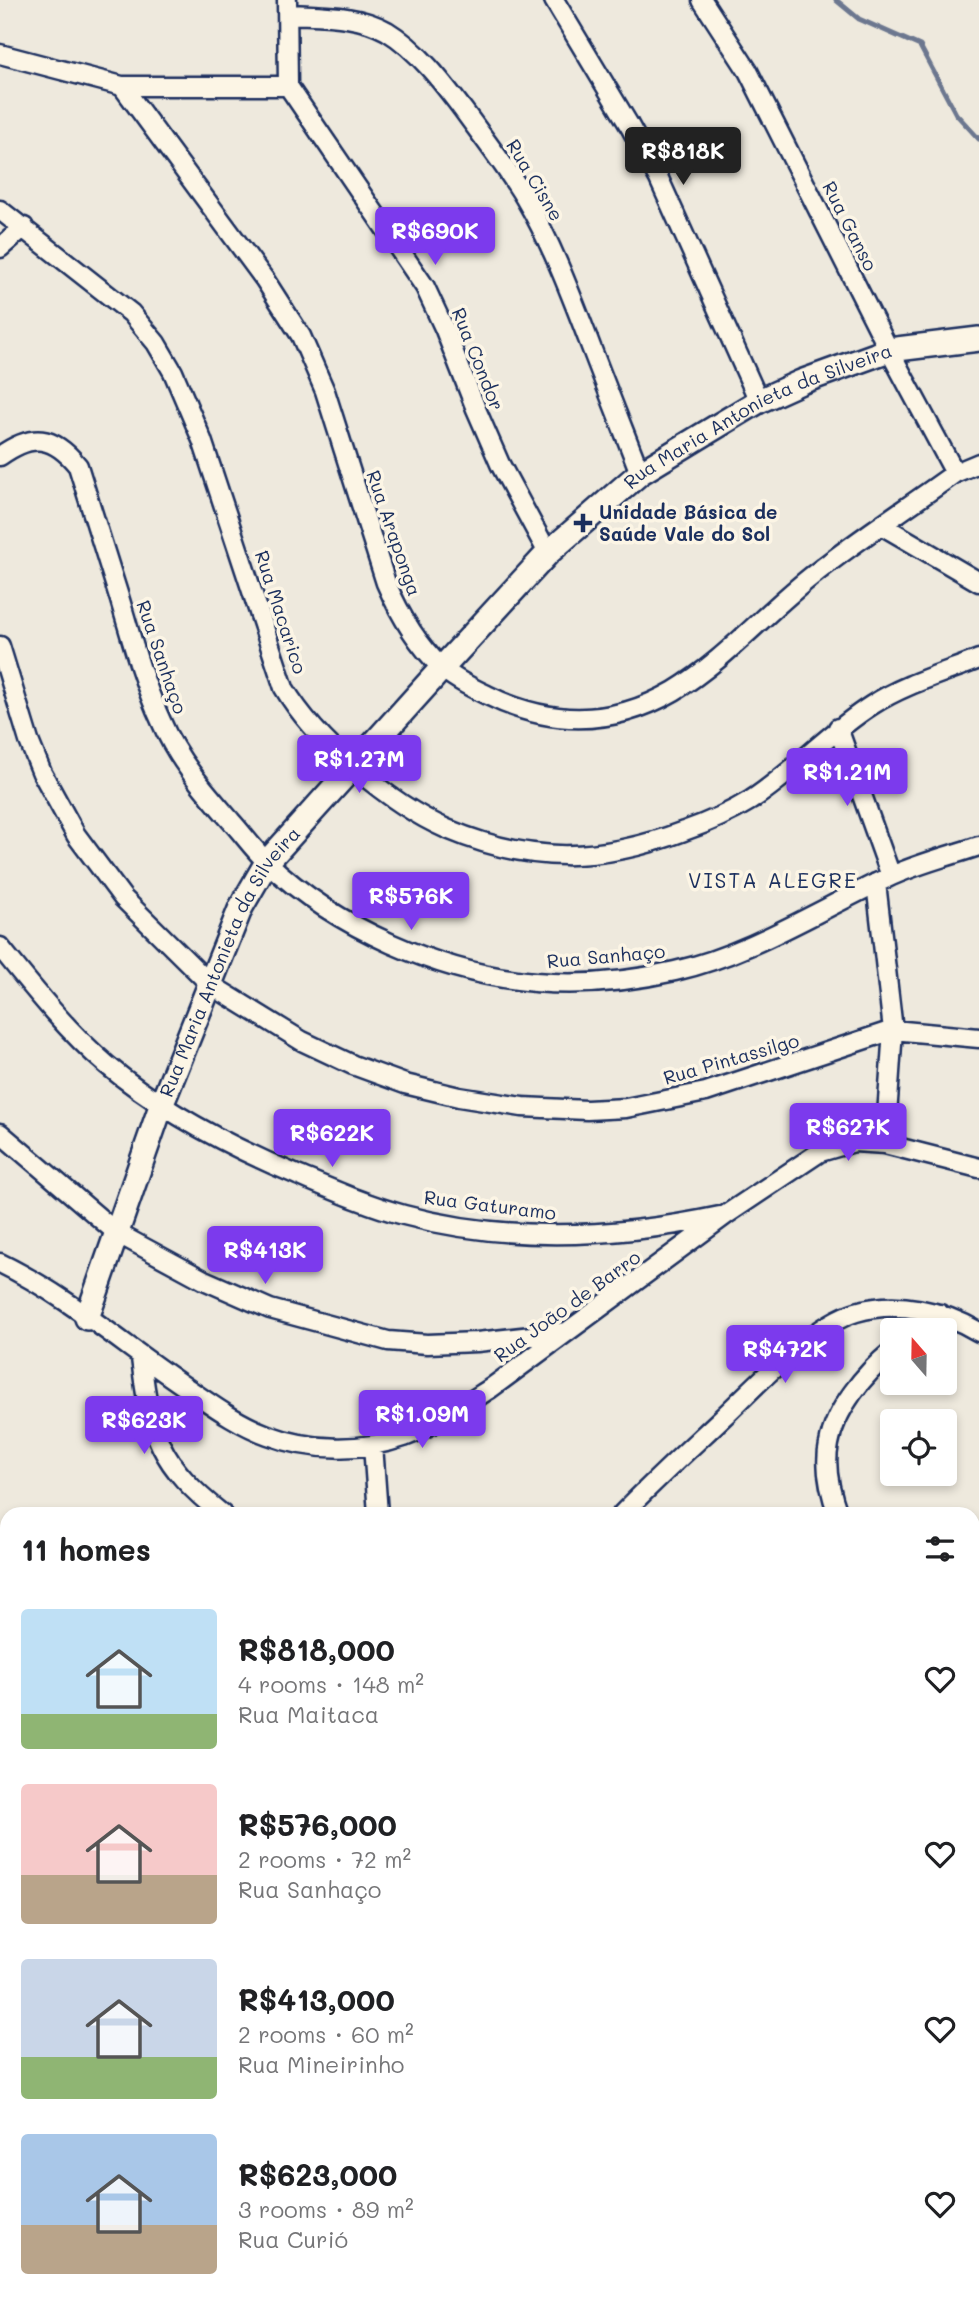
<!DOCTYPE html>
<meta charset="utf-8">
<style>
:root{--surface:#fff;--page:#f6f6f6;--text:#202124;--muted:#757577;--accent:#7c3aed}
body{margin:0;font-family:Mali,sans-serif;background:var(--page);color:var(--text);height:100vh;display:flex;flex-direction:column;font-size:26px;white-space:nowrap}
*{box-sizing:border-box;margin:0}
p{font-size:23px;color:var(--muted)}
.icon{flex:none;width:38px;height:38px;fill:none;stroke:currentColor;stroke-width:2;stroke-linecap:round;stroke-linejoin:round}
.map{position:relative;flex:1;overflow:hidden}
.drawer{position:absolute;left:0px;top:1507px;width:980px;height:800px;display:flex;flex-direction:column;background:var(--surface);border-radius:21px 21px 0 0;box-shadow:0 4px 10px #0003}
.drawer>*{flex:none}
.needle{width:46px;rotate:340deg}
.buttons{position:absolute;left:880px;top:1318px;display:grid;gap:14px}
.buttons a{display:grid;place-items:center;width:77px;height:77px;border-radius:7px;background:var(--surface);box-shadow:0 4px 10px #0003;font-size:35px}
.price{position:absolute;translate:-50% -60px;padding:0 16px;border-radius:7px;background:var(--accent);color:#fff;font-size:23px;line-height:46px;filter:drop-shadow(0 2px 4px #0008)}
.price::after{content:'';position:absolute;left:50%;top:42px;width:21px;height:16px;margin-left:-10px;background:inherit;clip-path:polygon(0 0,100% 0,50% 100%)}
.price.current{background:#222;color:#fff}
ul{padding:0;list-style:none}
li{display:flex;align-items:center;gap:21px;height:175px;padding:0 21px}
li span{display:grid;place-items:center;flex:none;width:196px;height:140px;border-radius:7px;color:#555}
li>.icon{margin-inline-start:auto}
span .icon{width:84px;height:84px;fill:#fffc;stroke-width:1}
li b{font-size:30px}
h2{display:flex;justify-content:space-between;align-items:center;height:84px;padding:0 21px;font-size:30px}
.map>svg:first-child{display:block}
</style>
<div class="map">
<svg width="979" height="2305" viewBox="0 0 979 2305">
<rect width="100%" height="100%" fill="#eee9dd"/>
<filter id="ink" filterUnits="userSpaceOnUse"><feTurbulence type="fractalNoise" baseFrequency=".0143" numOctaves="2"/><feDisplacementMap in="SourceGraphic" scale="14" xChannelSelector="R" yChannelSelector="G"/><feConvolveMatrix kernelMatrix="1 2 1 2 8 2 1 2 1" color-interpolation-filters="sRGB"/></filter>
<g filter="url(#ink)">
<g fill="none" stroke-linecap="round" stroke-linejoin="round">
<path stroke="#6c778f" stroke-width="5" d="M836,0l23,19 61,27 36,68 23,25"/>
<path stroke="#a2a7af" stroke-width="32" d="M0,1951l7,-6
M973,2159l6,1"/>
<defs>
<path id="minor" d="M287,0l1,86 137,201 20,43 31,79 24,55 48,89
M554,0l75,125 30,54 100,222
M702,0l46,71 141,279 66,123
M288,14c33,2 69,0 99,17 30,18 56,52 77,80 21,29 43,57 61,87 26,44 45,94 63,141 17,45 35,90 52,134
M0,54l122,32h166
M122,86l143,194 36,56 24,55 61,192c13,30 31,61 55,84 13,12 31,21 46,28 62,31 125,32 187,-4 53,-32 94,-82 143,-119 44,-35 93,-66 138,-99l24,-10
M0,210l131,103 25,30 17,29 29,68 82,248c32,54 106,116 163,141 83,35 153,34 237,2 23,-8 46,-18 67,-31 43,-28 77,-67 121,-95 32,-21 72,-32 107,-46
M0,248l24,-21
M0,456c32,-23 53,-21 78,10 14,45 28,89 42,134 12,41 23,82 41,121 16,38 43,69 70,100 12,13 23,29 36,41 69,66 174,112 268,120 45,4 96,-1 140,-11 75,-17 143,-61 212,-93 29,-14 62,-22 92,-32
M883,526l96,56
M0,646l29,95 13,32 34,62 47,63 88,87 91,56 51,24 52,19 54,13 63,10 65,3 39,-2 80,-16 187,-62 86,8
M838,728l53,148
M876,883l17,147 -8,114
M0,947c33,41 67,84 107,118 56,47 121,81 188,109 36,15 72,31 109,41 104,28 212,23 316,1
M0,1133l117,100 87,47 66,29 118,32 39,3 50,-2 90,-10
M0,1263c68,33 127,85 190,127 25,17 50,35 78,45 42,16 93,17 136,2 32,-12 59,-31 87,-49l236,-174 93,-62 34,-10 31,2 94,24
M920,1330l20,-16
M141,1358c9,77 18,106 81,156
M373,1445l5,69
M622,1514c32,-33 67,-65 100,-96 34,-32 90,-93 134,-106 41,-12 86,-2 123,20
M838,1514c-8,-22 -14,-47 -9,-70 6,-35 36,-71 63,-93
M0,1693l7,3
M973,1708l6,-3
M0,2010l7,-2
M973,2177l6,-2
M383,2305v-5"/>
<g id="tertiary">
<path id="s1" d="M87,1318l74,-212 80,-199 26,-45 175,-194 106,-115 92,-80 56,-34 63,-38 42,-19 88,-32 90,-11"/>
</g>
</defs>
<use href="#minor" stroke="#1b2f5e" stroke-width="23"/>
<use href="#tertiary" stroke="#1b2f5e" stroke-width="28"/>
<use href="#minor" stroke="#fcf5e5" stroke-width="18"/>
<use href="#tertiary" stroke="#fcf5e5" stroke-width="23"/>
</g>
</g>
<path fill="#1b2f5e" stroke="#fcf5e5" stroke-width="2.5" d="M579.5 512.5h7v7h7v7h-7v7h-7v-7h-7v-7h7z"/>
<g text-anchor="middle" stroke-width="7" stroke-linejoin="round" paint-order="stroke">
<g font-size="19" fill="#1b2f5e" stroke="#fcf5e5">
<text transform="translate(535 180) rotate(59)" y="7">Rua Cisne</text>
<text transform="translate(850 226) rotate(63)" y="7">Rua Ganso</text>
<text transform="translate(478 359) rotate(68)" y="7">Rua Condor</text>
<text dy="7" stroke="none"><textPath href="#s1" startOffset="1162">Rua Maria Antonieta da Silveira</textPath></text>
<text transform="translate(394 533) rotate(71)" y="7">Rua Araponga</text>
<text transform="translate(281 612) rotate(72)" y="7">Rua Macarico</text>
<text transform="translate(162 657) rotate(71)" y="7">Rua Sanhaço</text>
<text transform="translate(606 956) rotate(-5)" y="7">Rua Sanhaço</text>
<text dy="7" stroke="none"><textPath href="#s1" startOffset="385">Rua Maria Antonieta da Silveira</textPath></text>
<text transform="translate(731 1059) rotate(-16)" y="7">Rua Pintassilgo</text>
<text transform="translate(490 1205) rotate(7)" y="7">Rua Gaturamo</text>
<text transform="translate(567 1306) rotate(-36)" y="7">Rua João de Barro</text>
</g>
<g font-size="19" font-weight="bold" fill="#1b2f5e" stroke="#fcf5e5" text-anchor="start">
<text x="599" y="519">Unidade Básica de<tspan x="599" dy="22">Saúde Vale do Sol</tspan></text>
</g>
<g font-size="21" letter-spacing="2" fill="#1b2f5e" stroke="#fcf5e5">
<text x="773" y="888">VISTA ALEGRE</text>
</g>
</g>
</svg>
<div class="buttons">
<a><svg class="needle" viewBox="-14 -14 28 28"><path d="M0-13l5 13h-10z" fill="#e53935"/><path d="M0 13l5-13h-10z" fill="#757577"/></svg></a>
<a><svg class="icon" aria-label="locate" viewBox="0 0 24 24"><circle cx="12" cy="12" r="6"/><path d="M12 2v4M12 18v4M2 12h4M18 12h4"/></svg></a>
</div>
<b class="price current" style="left:683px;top:187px">R$818K</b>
<b class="price" style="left:435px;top:267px">R$690K</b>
<b class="price" style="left:359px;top:795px">R$1.27M</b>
<b class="price" style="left:847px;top:808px">R$1.21M</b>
<b class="price" style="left:411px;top:932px">R$576K</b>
<b class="price" style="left:848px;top:1163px">R$627K</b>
<b class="price" style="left:332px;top:1169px">R$622K</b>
<b class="price" style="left:265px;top:1286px">R$413K</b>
<b class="price" style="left:785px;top:1385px">R$472K</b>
<b class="price" style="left:422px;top:1450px">R$1.09M</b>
<b class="price" style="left:144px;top:1456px">R$623K</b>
<section class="drawer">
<h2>11 homes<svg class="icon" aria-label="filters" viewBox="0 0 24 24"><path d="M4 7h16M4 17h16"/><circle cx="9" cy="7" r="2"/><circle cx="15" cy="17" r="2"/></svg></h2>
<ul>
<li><span style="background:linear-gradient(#bfe0f5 75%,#8fb573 0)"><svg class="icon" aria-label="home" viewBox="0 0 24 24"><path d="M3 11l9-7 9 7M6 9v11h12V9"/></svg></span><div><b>R$818,000</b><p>4 rooms · 148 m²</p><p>Rua Maitaca</p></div><svg class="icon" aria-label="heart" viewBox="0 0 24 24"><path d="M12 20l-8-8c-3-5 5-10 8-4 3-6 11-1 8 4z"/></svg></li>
<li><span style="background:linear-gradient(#f6c9c9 65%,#b9a48a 0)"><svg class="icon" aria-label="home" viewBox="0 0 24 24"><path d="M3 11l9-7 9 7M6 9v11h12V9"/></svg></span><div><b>R$576,000</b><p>2 rooms · 72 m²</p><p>Rua Sanhaço</p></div><svg class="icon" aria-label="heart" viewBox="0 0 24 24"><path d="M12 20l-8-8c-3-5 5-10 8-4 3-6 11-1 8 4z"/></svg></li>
<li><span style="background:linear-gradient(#c9d6e8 70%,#8fb573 0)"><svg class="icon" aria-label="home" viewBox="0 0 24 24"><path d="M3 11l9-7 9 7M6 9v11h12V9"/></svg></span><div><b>R$413,000</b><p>2 rooms · 60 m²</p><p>Rua Mineirinho</p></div><svg class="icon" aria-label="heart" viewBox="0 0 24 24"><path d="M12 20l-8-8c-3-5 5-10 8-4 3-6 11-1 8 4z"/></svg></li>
<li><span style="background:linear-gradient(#a9c7e8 65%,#b9a48a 0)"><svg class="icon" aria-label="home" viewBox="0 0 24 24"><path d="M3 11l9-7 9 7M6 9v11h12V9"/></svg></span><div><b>R$623,000</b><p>3 rooms · 89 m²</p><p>Rua Curió</p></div><svg class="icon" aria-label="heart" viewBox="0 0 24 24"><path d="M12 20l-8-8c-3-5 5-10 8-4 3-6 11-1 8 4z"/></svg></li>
</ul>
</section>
</div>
